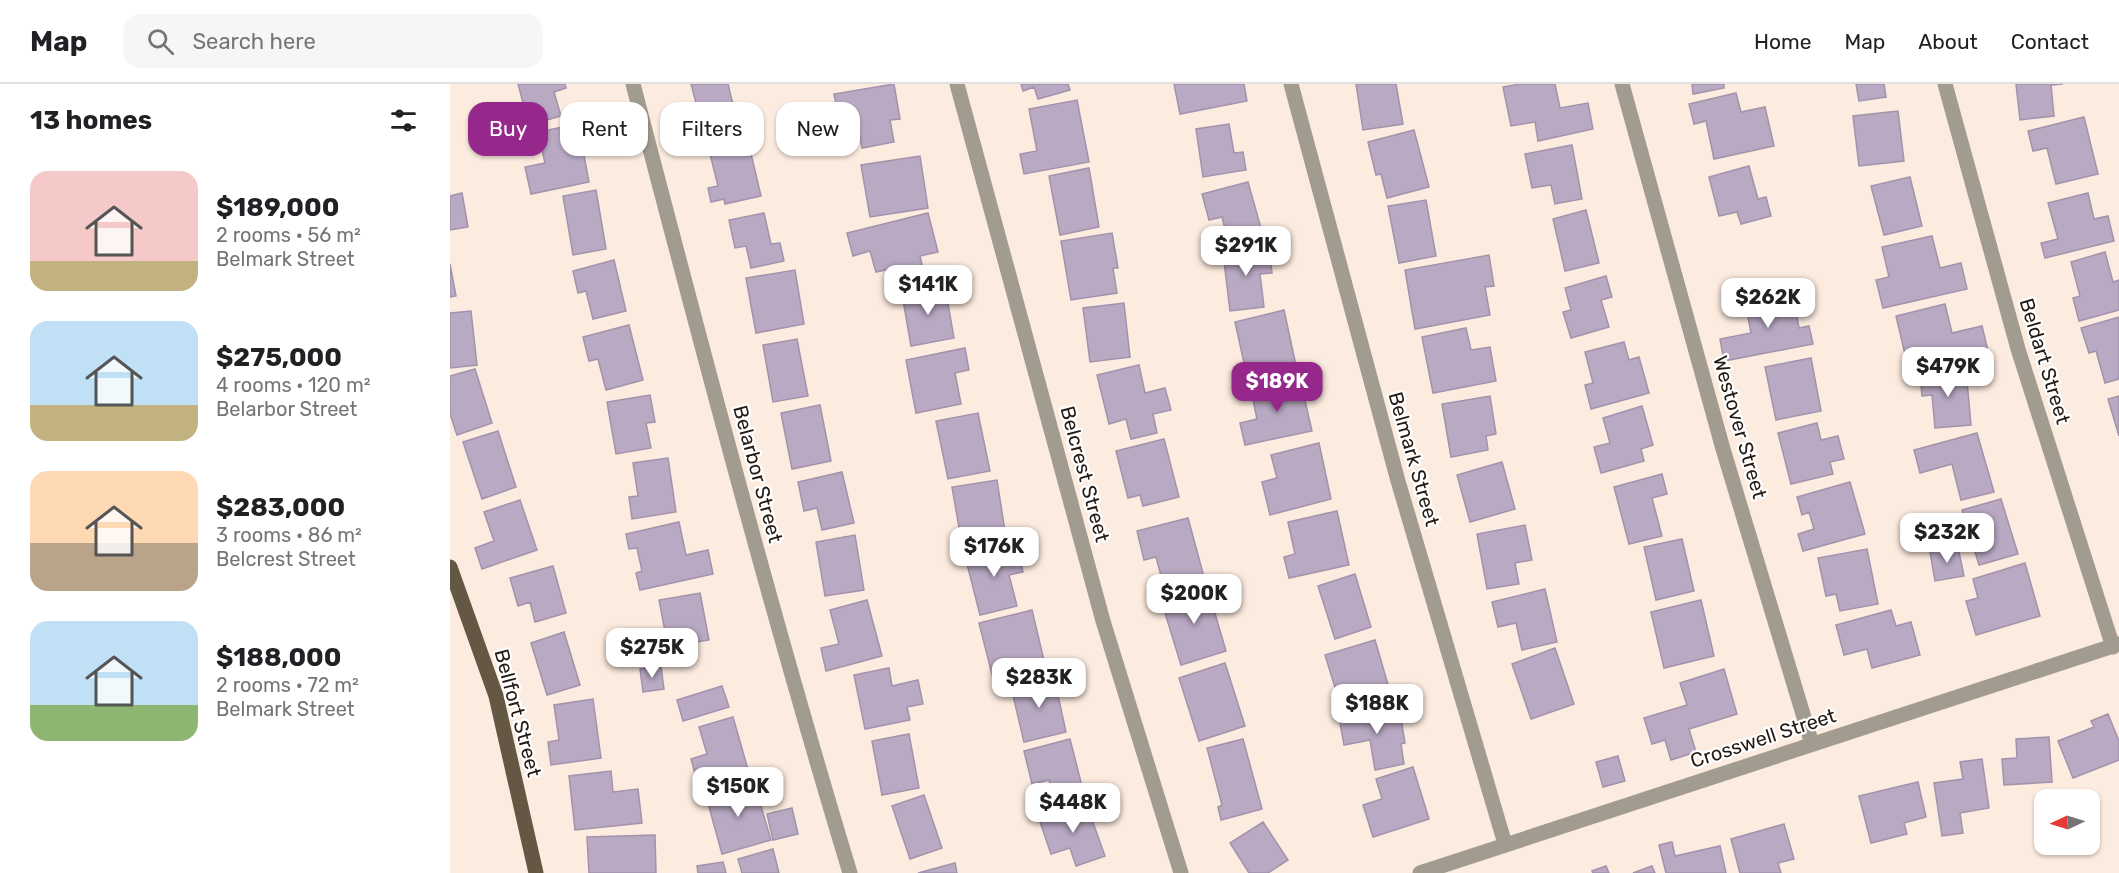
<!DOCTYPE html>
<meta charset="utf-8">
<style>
:root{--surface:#fff;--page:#f6f6f6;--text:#202124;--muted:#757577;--line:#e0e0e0;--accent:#95288a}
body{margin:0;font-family:Rubik,sans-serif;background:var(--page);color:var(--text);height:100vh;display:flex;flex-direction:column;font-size:22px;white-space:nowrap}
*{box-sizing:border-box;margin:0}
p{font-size:20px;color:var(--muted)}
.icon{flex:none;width:33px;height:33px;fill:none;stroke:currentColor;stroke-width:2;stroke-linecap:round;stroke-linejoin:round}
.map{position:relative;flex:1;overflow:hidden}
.details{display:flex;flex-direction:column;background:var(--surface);width:450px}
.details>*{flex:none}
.guide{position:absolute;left:18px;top:18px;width:570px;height:54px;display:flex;gap:12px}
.needle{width:39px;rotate:266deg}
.tools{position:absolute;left:1584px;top:705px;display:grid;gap:12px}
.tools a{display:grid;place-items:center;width:66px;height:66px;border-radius:12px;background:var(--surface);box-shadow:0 2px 4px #0004;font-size:30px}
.price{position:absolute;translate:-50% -51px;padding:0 14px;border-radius:12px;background:#fff;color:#222;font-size:20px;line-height:39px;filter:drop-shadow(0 2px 3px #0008)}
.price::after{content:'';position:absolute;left:50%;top:36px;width:18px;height:14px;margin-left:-9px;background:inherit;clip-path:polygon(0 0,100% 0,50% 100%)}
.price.active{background:var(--accent);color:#fff}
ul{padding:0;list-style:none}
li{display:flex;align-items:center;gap:18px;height:150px;padding:0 30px}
li span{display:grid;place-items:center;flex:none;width:168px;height:120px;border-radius:18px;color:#555}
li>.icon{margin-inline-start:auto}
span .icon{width:72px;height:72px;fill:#fffc;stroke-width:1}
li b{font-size:26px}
h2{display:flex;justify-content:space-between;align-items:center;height:72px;padding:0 30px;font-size:26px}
.pill{padding:0 21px;border-radius:18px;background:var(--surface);box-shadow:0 2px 4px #0004;font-size:21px;line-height:54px}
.pill.active{background:var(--accent);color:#fff}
header{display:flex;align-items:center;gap:36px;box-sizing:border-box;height:84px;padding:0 30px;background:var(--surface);border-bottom:2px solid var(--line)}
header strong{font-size:28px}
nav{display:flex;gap:33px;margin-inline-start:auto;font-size:21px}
.search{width:420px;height:54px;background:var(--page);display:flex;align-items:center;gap:15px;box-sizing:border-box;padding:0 21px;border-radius:18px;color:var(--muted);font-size:22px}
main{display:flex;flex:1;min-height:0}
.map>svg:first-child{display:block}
</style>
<header>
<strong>Map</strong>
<div class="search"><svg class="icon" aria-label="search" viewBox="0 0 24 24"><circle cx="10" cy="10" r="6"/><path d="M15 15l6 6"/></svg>Search here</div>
<nav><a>Home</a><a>Map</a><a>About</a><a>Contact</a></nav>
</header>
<main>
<section class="details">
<h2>13 homes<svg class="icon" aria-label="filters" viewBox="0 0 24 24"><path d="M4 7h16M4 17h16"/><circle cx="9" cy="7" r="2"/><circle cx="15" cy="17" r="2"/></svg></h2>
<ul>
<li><span style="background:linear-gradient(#f6c9c9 75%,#c2b280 0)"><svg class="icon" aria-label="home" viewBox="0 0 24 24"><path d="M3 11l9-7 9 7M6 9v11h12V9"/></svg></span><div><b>$189,000</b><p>2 rooms · 56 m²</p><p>Belmark Street</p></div></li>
<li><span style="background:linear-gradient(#bfe0f5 70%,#c2b280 0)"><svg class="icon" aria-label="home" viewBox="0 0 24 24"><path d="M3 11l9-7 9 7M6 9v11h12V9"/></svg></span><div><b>$275,000</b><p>4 rooms · 120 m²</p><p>Belarbor Street</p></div></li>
<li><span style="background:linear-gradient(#ffd9b3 60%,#b9a48a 0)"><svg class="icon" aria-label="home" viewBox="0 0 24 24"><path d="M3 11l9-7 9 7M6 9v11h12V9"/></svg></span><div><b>$283,000</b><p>3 rooms · 86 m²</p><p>Belcrest Street</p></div></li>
<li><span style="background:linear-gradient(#bfe0f5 70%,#8fb573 0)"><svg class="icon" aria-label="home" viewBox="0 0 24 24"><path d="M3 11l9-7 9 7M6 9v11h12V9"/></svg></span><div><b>$188,000</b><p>2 rooms · 72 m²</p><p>Belmark Street</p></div></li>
</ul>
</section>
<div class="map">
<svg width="1669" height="789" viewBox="0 0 1669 789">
<rect width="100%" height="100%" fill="#fcebdf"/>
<path fill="#b9a9c3" stroke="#a292ac" stroke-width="1.5" d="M68,0h47l1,4 -12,4 7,24 -32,9z
M241,0h37l10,41 -34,8z
M444,0l6,35 -10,1 4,22 -32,6 -6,-36 -18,3 -4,-21z
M571,0h47l2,6 -32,9 -4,-12 -11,4z
M724,0h70l3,17 -67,13z
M906,0h40l7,40 -40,6z
M1070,0h35l5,24 28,-5 5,26 -55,12 -3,-19 -24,4 -8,-39z
M1242,0h32v4l-31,6z
M1406,0h28l2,13 -27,4z
M1566,0h47l-12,1 3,31 -34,4z
M1286,9l5,19 24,-5 9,39 -60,13 -8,-38 -12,3 -5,-20z
M627,16l12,62 -65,12 -4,-20 17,-3 -8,-42z
M1448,27l6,50 -45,5 -6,-50z
M1634,33l14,57 -42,10 -9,-36 -14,3 -5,-20z
M128,40l11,58 -58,12 -6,-27 20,-4 -7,-31z
M779,40l5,29 9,-1 3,18 -43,7 -7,-48z
M964,46l15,57 -42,11 -6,-24 -5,1 -8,-33z
M298,57l13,55 -36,8 -1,-5 -13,3 -3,-14 10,-2 -9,-36z
M1122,61l10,54 -27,5 -4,-19 -19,3 -7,-34z
M470,72l8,52 -58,9 -9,-52z
M1299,82l9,33 8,-2 5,19 -30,8 -4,-12 -18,4 -10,-39z
M639,84l10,59 -39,8 -11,-59z
M1460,93l12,49 -38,9 -13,-49z
M798,98l14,50 -34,9 -6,-24 -13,3 -7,-26z
M146,106l10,59 -33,6 -10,-59z
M12,109l6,34 -18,3v-34z
M1638,109l6,26 14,-3 6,25 -69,17 -4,-15 17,-4 -10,-36z
M976,116l10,56 -37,7 -11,-57z
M1136,126l13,53 -34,8 -12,-52z
M314,129l7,31 9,-1 4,18 -33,7 -5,-22 -11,2 -6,-28z
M478,129l10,39 -18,4 5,21 -30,8 -5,-16 -14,3 -6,-21 -17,5 -6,-23z
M662,149l6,35h-5l4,25 -46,7 -10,-59z
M1482,152l8,32 21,-5 6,26 -84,19 -7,-28 13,-3 -7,-30z
M819,163l3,26 -12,1 4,33 -34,4 -7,-58z
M1655,168l8,30 6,-2v30l-40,11 -6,-23 7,-2 -9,-34z
M1039,171l5,31 -9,1 5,28 -75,14 -10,-59z
M164,176l12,51 -33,8 -7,-28 -8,2 -5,-22z
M0,180l6,32 -6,1z
M345,186l9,54 -48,9 -10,-55z
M1156,192l6,21 -11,3 8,27 -38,11 -8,-26 8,-2 -6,-22z
M495,203l9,51 -43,8 -9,-52z
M1343,208l6,36 10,-2 4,18 -89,17 -4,-22 31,-6 -6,-32z
M674,219l6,54 -40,5 -7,-54z
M1495,220l7,29 30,-7 6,25 -79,20 -13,-55z
M834,226l13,60 -49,11 -13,-59z
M21,227l6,54 -27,3v-55z
M1669,233v62l-14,4 -9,-32 -7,2 -8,-25z
M179,241l14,55 -37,10 -8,-31 -9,2 -6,-24z
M1016,244l5,22 19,-3 6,34 -63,12 -11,-56z
M347,255l11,57 -35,6 -10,-57z
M1174,258l5,18 10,-3 10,36 -58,16 -6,-24 8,-2 -8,-31z
M515,264l4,22 -14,3 6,31 -45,9 -10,-53z
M1361,274l10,53 -45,9 -11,-53z
M689,281l6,28 20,-5 6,22 -18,4 4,19 -26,6 -5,-20 -17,5 -12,-49z
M25,285l17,54 -35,12 -7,-21v-38z
M1516,286l5,55 -36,3 -3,-33 -10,1 -2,-21z
M850,295l12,52 -67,14 -5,-22 17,-4 -6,-29z
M200,311l5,27 -9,1 5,25 -35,6 -9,-52z
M1040,312l6,38 -10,2 2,14 -37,7 -9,-53z
M1669,312v40l-11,-37z
M370,321l11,56 -39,8 -11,-56z
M1192,322l11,39 -12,4 3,12 -43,12 -7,-26 16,-4 -7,-25z
M528,329l12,58 -42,8 -12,-58z
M1367,339l4,17 17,-4 6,23 -14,3 3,12 -42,10 -13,-51z
M48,347l18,56 -34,12 -19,-57z
M1527,349l17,59 -33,8 -9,-36 -32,9 -6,-23z
M714,355l15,58 -36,9 -3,-11 -12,3 -12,-47z
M869,359l12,56 -61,16 -8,-33 15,-4 -6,-23z
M218,374l8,54 -44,7 -3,-22 9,-1 -5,-33z
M1052,378l13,47 -45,13 -13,-47z
M392,388l12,51 -32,7 -5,-22 -13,3 -6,-29z
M1212,390l5,20 -15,4 10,38 -33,8 -15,-57z
M547,396l9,58 -44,7 -10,-58z
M1400,398l15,52 -62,17 -5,-17 16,-5 -5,-17 -7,3 -5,-18z
M1551,415l17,55 -39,11 -17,-55z
M70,416l17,50 -55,19 -7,-21 19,-7 -10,-29z
M887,427l12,54 -60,13 -5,-21 11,-3 -7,-32z
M738,434l16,59 -40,10 -8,-30 -12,3 -7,-29z
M229,438l7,33 22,-5 5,24 -73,16 -4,-17 6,-2 -5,-23 -8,1 -3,-15z
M1075,441l7,35 -17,3 4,21 -32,5 -10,-55z
M405,451l9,55 -39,6 -9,-54z
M1232,455l12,52 -38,9 -12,-53z
M566,459l7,29 -14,3 8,31 -37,9 -15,-59z
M1508,463l6,29 -29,5 -5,-29z
M1417,465l11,55 -38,7 -4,-17 -10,2 -8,-38z
M1575,479l15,53 -64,19 -10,-34 12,-3 -5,-19z
M103,482l13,47 -31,9 -5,-20 -12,4 -8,-28z
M905,490l16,53 -36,12 -17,-53z
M757,502l19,65 -45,14 -20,-65z
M1095,505l12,53 -35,8 -6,-27 -18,4 -6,-25z
M250,509l9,47 -41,7 -9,-47z
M417,516l15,56 -56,15 -5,-23 18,-4 -9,-34z
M1251,516l13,56 -50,12 -13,-56z
M582,526l14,59 -52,13 -15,-59z
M1441,526l5,16 15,-4 9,33 -48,13 -5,-19 -23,6 -8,-30z
M114,548l16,53 -33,10 -16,-52z
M925,556l16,55 -49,15 -17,-55z
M1105,564l19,56 -43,15 -19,-55z
M775,579l20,63 -46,15 -20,-63z
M211,583l3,22 -21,3 -3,-23z
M439,584l3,18 26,-6 5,24 -16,3 3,13 -45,9 -11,-54z
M1274,585l13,45 -48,15 7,23 -25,8 -6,-20 -13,4 -8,-26 43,-13 -7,-22z
M604,593l12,55 -42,10 -13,-55z
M272,602l7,21 -46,14 -6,-21z
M143,615l8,59 -50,7 -3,-23 11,-2 -5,-35z
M949,622l6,37 -4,1 3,20 -29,6 -5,-30 -26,5 -5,-28z
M1658,630l11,27v19l-46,18 -15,-37 36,-14 -3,-6z
M283,633l16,56 -50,15 -8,-29 16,-5 -8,-27z
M459,650l10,54 -37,7 -10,-54z
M1599,653l3,45 -48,3 -2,-26 15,-1 -1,-19z
M620,655l15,59 -30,7 -6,-25 -17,4 -8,-33z
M793,655l19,70 -41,11 -3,-13 4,-2 -15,-57z
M1168,672l7,25 -22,6 -7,-25z
M1532,675l7,49 -29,5 3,20 -21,3 -8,-53 29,-4 -3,-17z
M963,683l16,52 -56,18 -10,-32 19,-6 -6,-20z
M161,687l2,21 25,-3 4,34 -67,7 -6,-54z
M304,698l17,58 -49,14 -16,-58z
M1468,698l8,35 -22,6 3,11 -36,9 -12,-47z
M474,711l18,53 -32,11 -18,-53z
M636,719l19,53 -29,10 -6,-18 -19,6 -12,-35z
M342,724l6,26 -25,6 -6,-26z
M813,738l25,38 -20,13h-19l-19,-30z
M1334,740l10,35 -16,4 3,10h-41l-9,-34z
M205,751l1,38h-67l-2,-36z
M1222,758l3,14 45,-10 6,27h-60l-7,-28z
M323,765l6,24h-37l-4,-14z
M273,778l3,11h-28l-1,-7z
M505,779l2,10h-39z
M1156,782l3,7h-16l-1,-2z
M1202,782l3,7h-22z"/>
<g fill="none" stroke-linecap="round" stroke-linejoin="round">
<path stroke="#a29b90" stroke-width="15" d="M183,0c69,264 138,528 217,789
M507,0l146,537 78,252
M841,0l107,397 107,363
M1172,0l101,365 89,295
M1495,0l73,265 95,298
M970,789l699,-229"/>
<path stroke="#645844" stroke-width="15" d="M0,483l46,129 40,177"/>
</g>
<g text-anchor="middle" stroke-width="4.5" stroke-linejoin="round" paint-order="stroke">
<g font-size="20" fill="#241a13" stroke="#fff">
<text transform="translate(1595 277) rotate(73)" y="7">Beldart Street</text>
<text transform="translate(1290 343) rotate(74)" y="7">Westover Street</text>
<text transform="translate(964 375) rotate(74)" y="7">Belmark Street</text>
<text transform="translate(308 390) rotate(75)" y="7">Belarbor Street</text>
<text transform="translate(635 390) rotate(75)" y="7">Belcrest Street</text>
<text transform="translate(68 629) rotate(75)" y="7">Bellfort Street</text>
<text transform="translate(1313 654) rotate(-18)" y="7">Crosswell Street</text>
</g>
</g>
</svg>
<div class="tools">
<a><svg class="needle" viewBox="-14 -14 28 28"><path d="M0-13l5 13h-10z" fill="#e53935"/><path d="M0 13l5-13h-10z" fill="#757577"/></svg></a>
</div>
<b class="price" style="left:796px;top:193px">$291K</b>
<b class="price" style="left:478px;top:232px">$141K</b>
<b class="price" style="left:1318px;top:245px">$262K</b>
<b class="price" style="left:1498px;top:314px">$479K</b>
<b class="price active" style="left:827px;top:329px">$189K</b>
<b class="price" style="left:1497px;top:480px">$232K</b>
<b class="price" style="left:544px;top:494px">$176K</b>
<b class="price" style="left:744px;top:541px">$200K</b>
<b class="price" style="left:202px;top:595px">$275K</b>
<b class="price" style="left:589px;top:625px">$283K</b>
<b class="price" style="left:927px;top:651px">$188K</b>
<b class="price" style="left:288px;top:734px">$150K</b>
<b class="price" style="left:623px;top:750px">$448K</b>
<div class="guide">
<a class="pill active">Buy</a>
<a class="pill">Rent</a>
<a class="pill">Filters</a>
<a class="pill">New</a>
</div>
</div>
</main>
